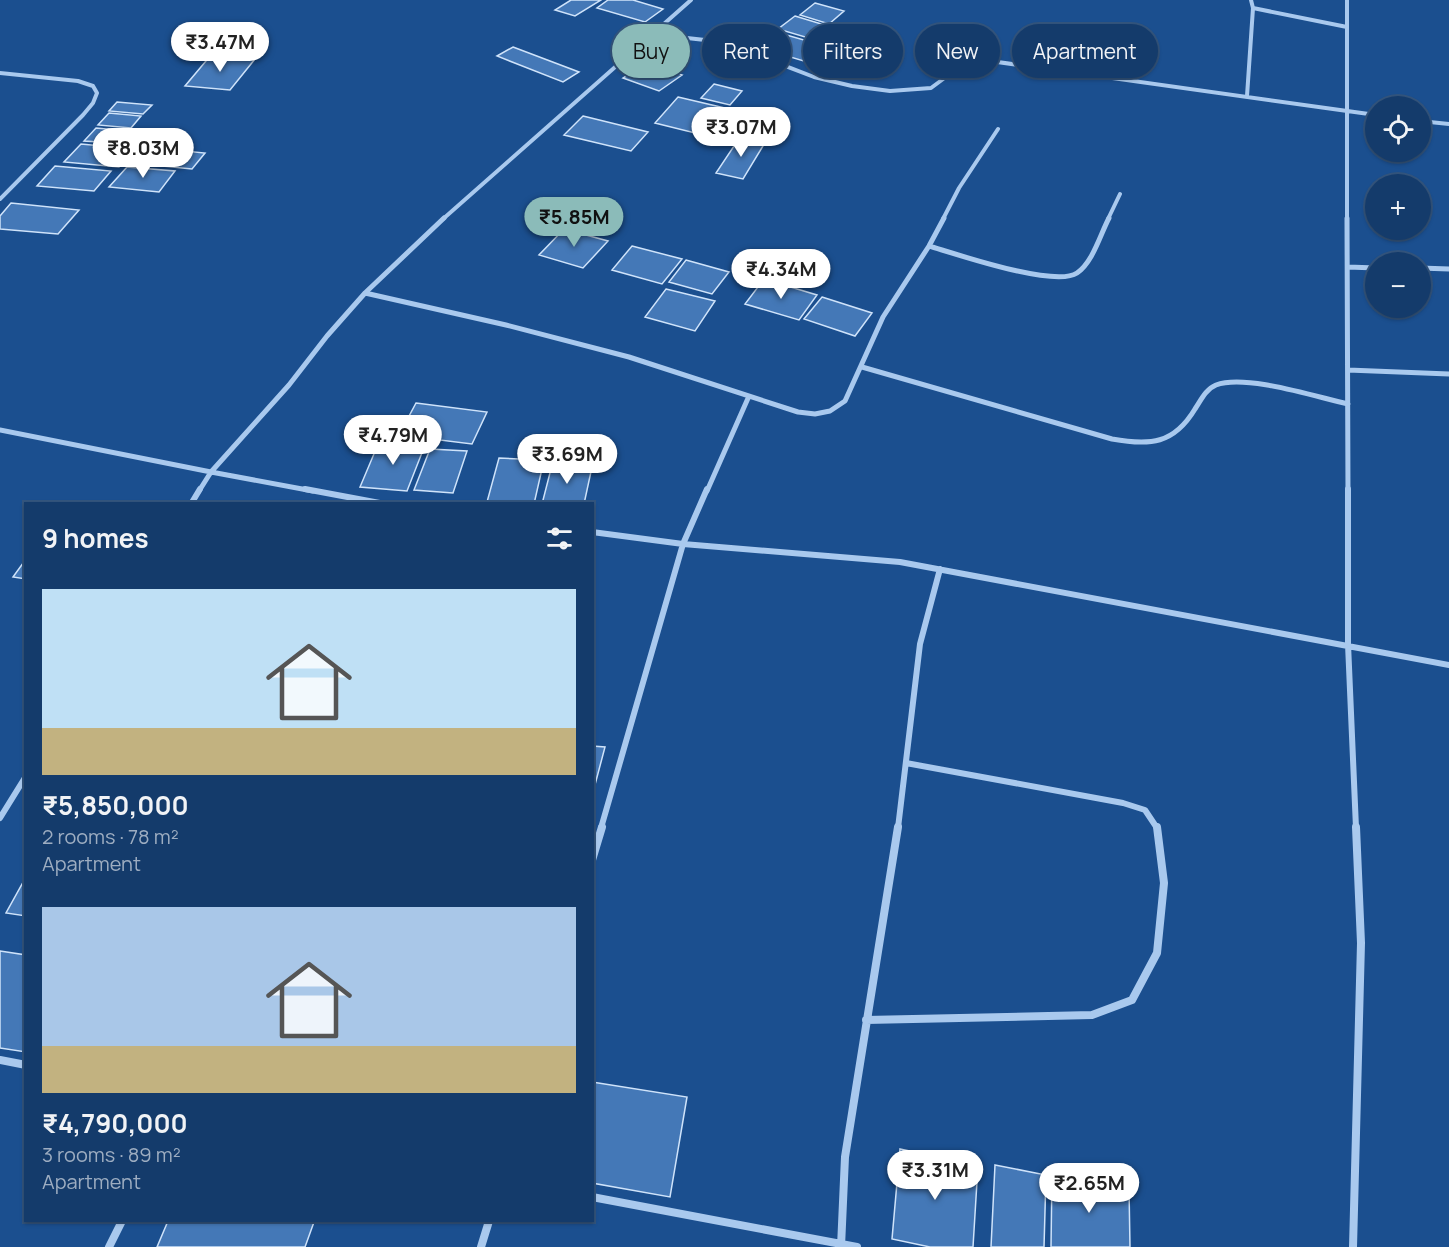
<!DOCTYPE html>
<meta charset="utf-8">
<style>
:root{--surface:#143b6b;--page:#1d4271;--text:#f1f3f6;--muted:#9dadc1;--line:#33557e;--accent:#8bbbb9}
body{margin:0;font-family:Manrope,sans-serif;background:var(--page);color:var(--text);height:100vh;display:flex;flex-direction:column;font-size:22px;white-space:nowrap}
*{box-sizing:border-box;margin:0}
p{font-size:20px;color:var(--muted)}
.icon{flex:none;width:33px;height:33px;fill:none;stroke:currentColor;stroke-width:2;stroke-linecap:round;stroke-linejoin:round}
.map{position:relative;flex:1;overflow:hidden}
.details{position:absolute;left:24px;top:502px;width:570px;height:720px;display:flex;flex-direction:column;background:var(--surface);border-radius:0px;box-shadow:0 2px 4px #0004,0 0 0 2px var(--line)}
.details>*{flex:none}
.banner{position:absolute;left:612px;top:24px;width:570px;height:54px;display:flex;gap:12px}
.fabs{position:absolute;left:1365px;top:96px;display:grid;gap:12px}
.fabs a{display:grid;place-items:center;width:66px;height:66px;border-radius:50%;background:var(--surface);box-shadow:0 2px 4px #0004,0 0 0 2px var(--line);font-size:30px}
.price{position:absolute;translate:-50% -51px;padding:0 14px;border-radius:21px;background:#fff;color:#222;font-size:20px;line-height:39px;filter:drop-shadow(0 2px 3px #0008)}
.price::after{content:'';position:absolute;left:50%;top:36px;width:18px;height:14px;margin-left:-9px;background:inherit;clip-path:polygon(0 0,100% 0,50% 100%)}
.price.active{background:var(--accent);color:#111}
ul{padding:0;list-style:none}
li{display:grid;align-content:center;gap:12px;height:318px;padding:0 18px}
li span{display:grid;place-items:center;height:186px;border-radius:0px;color:#555}
li>.icon{margin-inline-start:auto}
span .icon{width:108px;height:108px;fill:#fffc;stroke-width:1}
li b{font-size:26px}
h2{display:flex;justify-content:space-between;align-items:center;height:72px;padding:0 18px;font-size:26px}
.tag{padding:0 21px;border-radius:27px;background:var(--surface);box-shadow:0 2px 4px #0004,0 0 0 2px var(--line);font-size:21px;line-height:54px}
.tag.active{background:var(--accent);color:#111}
.map>svg:first-child{display:block}
</style>
<div class="map">
<svg width="1449" height="1247" viewBox="0 0 1449 1247">
<rect width="100%" height="100%" fill="#1b4f8f"/>
<path fill="#4478b7" stroke="#cfe3fa" stroke-width="1.5" d="M571,0h30l-26,16 -20,-6z
M608,0h25l30,9 -18,13 -48,-14z
M815,3l29,8 -15,13 -29,-9z
M795,16l43,13 -16,13 -44,-13z
M776,32l49,14 -18,16 -50,-15z
M513,47l66,25 -16,10 -66,-26z
M211,55l44,4 -25,31 -45,-4z
M646,63l36,12 -23,16 -36,-13z
M714,84l28,7 -12,14 -29,-7z
M678,97l51,12 -22,27 -52,-13z
M117,102l35,3 -9,9 -34,-3z
M109,113l32,3 -10,12 -33,-3z
M583,116l65,16 -17,19 -67,-16z
M96,128l32,3 -11,12 -33,-2z
M740,137l26,4 -23,38 -27,-6z
M81,144l53,5 -15,18 -55,-5z
M144,147l61,6 -13,16 -61,-6z
M55,166l56,5 -17,20 -57,-5z
M127,167l48,4 -16,21 -50,-5z
M11,203l68,7 -21,24 -58,-5v-13z
M564,229l44,12 -25,27 -44,-13z
M632,246l50,13 -20,25 -50,-14z
M686,260l43,12 -17,22 -43,-12z
M764,279l53,16 -18,25 -54,-16z
M666,289l49,12 -20,30 -50,-14z
M822,297l50,16 -17,23 -51,-17z
M416,403l71,9 -15,32 -73,-9z
M379,442l46,3 -18,46 -47,-4z
M430,449l37,2 -14,42 -39,-3z
M499,458l45,2 -10,44 -47,-2z
M552,465l40,2 -8,37h-42z
M26,559v20l-13,-2z
M592,746l13,1 -13,49z
M26,877v39l-20,-3z
M0,951l26,4v97l-26,-4z
M592,1082l95,15 -17,100 -78,-14z
M900,1149l78,16 -5,82h-43l-38,-8z
M995,1165l51,10 -2,72h-53z
M1052,1173l77,15 1,59h-79z
M168,1221h143l3,1 -9,25h-148z"/>
<g fill="none" stroke-linecap="round" stroke-linejoin="round">
<path stroke="#a9c9ee" stroke-width="4" d="M1251,0l2,8 94,19
M1347,0v219
M651,34l72,8 91,35 38,9 38,5 41,-3 31,-23 14,-6 400,56
M0,73l78,8 15,5 4,7 -4,10 -10,12 -83,84
M1247,96l6,-88
M1420,121l29,3
M443,219l248,-219
M943,219l16,-31 39,-59
M1108,219l12,-25"/>
<path stroke="#a9c9ee" stroke-width="5" d="M1347,218l1,273
M929,246c27,8 126,42 148,27 16,-11 23,-38 32,-55
M1348,267l28,1
M1420,268l29,1
M365,293l141,32 123,32 169,55 17,2 15,-3 15,-10 38,-84 46,-71 15,-28
M862,367l250,72c38,7 62,5 83,-30 6,-9 11,-20 21,-24 30,-11 100,12 132,19
M1348,370l101,4
M0,430l211,42 -12,19
M211,472l78,-87 38,-49 38,-43 79,-75
M211,472l102,19
M707,491l42,-95"/>
<path stroke="#a9c9ee" stroke-width="6" d="M305,489l80,15
M1348,489v155l8,184
M191,504l9,-15
M592,532l91,12 217,18 549,103
M906,763l217,40 22,7 12,18
M0,818l26,-42
M601,828l82,-284 24,-55
M898,828l22,-184 20,-75"/>
<path stroke="#a9c9ee" stroke-width="8" d="M592,860l10,-33
M866,1020l226,-5 40,-15 25,-47 7,-70 -7,-56
M0,1060l26,5
M592,1197l265,50
M109,1247l13,-26
M481,1247l8,-26
M841,1247l4,-90 53,-330
M1353,1247l8,-304 -5,-116"/>
</g>
</svg>
<div class="fabs">
<a><svg class="icon" aria-label="locate" viewBox="0 0 24 24"><circle cx="12" cy="12" r="6"/><path d="M12 2v4M12 18v4M2 12h4M18 12h4"/></svg></a>
<a>+</a>
<a>−</a>
</div>
<b class="price" style="left:220px;top:73px">₹3.47M</b>
<b class="price" style="left:741px;top:158px">₹3.07M</b>
<b class="price" style="left:143px;top:179px">₹8.03M</b>
<b class="price active" style="left:574px;top:248px">₹5.85M</b>
<b class="price" style="left:781px;top:300px">₹4.34M</b>
<b class="price" style="left:393px;top:466px">₹4.79M</b>
<b class="price" style="left:567px;top:485px">₹3.69M</b>
<b class="price" style="left:935px;top:1201px">₹3.31M</b>
<b class="price" style="left:1089px;top:1214px">₹2.65M</b>
<div class="banner">
<a class="tag active">Buy</a>
<a class="tag">Rent</a>
<a class="tag">Filters</a>
<a class="tag">New</a>
<a class="tag">Apartment</a>
</div>
<section class="details">
<h2>9 homes<svg class="icon" aria-label="filters" viewBox="0 0 24 24"><path d="M4 7h16M4 17h16"/><circle cx="9" cy="7" r="2"/><circle cx="15" cy="17" r="2"/></svg></h2>
<ul>
<li><span style="background:linear-gradient(#bfe0f5 75%,#c2b280 0)"><svg class="icon" aria-label="home" viewBox="0 0 24 24"><path d="M3 11l9-7 9 7M6 9v11h12V9"/></svg></span><div><b>₹5,850,000</b><p>2 rooms · 78 m²</p><p>Apartment</p></div></li>
<li><span style="background:linear-gradient(#a9c7e8 75%,#c2b280 0)"><svg class="icon" aria-label="home" viewBox="0 0 24 24"><path d="M3 11l9-7 9 7M6 9v11h12V9"/></svg></span><div><b>₹4,790,000</b><p>3 rooms · 89 m²</p><p>Apartment</p></div></li>
</ul>
</section>
</div>
